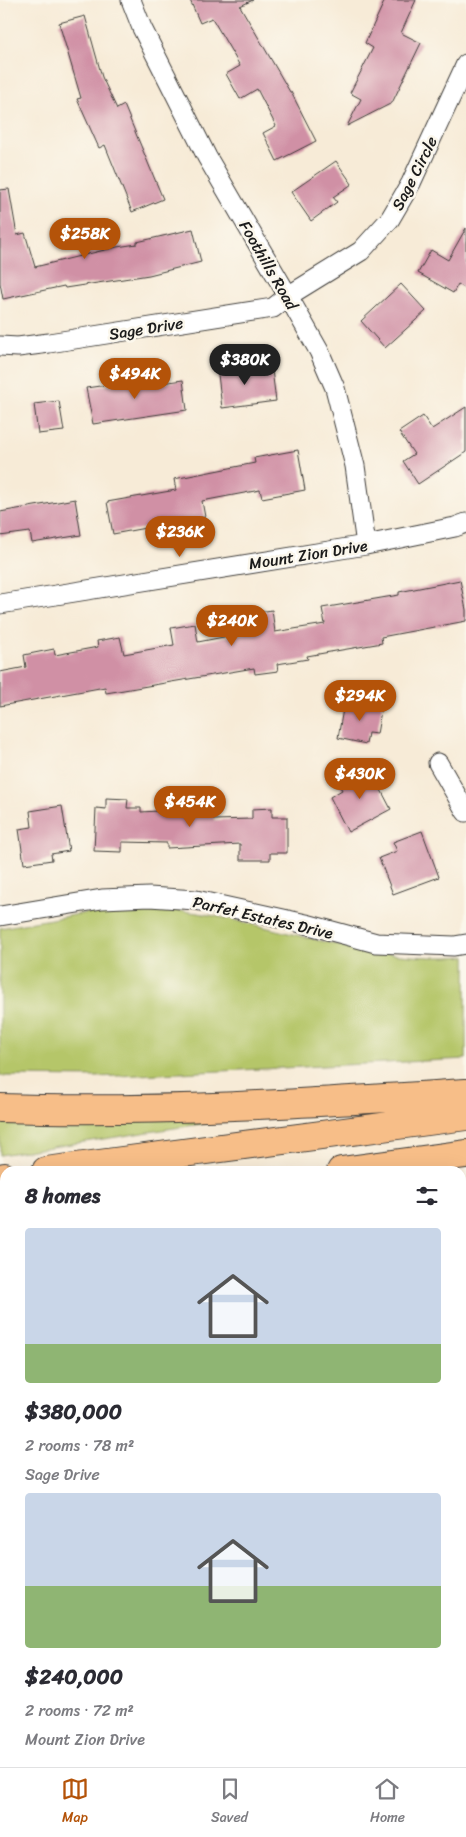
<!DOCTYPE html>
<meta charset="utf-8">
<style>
:root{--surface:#fff;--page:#f7f7f7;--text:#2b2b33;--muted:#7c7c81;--line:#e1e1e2;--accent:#b45309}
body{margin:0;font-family:Sriracha,sans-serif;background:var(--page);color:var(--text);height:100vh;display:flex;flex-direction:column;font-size:19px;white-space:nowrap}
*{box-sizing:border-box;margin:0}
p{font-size:16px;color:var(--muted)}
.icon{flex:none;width:28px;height:28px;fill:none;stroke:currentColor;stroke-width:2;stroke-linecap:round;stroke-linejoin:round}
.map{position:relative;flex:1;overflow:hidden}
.drawer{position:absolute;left:0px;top:1166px;width:466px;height:601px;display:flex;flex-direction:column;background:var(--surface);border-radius:15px 15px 0 0;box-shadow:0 5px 20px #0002}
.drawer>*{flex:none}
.price{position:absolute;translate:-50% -42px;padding:0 11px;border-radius:18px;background:var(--accent);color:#fff;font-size:16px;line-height:32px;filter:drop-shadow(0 1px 2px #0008)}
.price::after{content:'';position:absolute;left:50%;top:30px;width:15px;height:11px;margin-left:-8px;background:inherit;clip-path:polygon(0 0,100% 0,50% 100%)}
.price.current{background:#222;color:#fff}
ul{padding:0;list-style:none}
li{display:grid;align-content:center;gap:10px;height:265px;padding:0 25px}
li span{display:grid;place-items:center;height:155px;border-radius:5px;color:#555}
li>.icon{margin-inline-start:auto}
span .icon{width:90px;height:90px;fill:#fffc;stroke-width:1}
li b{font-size:21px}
h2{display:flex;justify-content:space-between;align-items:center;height:60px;padding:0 25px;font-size:21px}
.dock{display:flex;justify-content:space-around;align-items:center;height:70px;border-top:1px solid var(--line);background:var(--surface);font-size:14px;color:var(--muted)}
.dock a{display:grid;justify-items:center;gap:2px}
.dock .current{color:var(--accent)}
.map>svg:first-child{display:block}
</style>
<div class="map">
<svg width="466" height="1767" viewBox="0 0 466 1767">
<rect width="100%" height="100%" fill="#fbf7ec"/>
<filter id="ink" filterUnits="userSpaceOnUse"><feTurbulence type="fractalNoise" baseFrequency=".02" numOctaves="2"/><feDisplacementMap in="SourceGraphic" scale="10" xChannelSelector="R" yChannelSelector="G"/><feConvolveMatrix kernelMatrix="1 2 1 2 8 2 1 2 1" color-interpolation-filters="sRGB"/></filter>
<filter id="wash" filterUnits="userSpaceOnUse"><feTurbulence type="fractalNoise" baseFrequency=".0096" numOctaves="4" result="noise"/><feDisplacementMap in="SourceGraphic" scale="20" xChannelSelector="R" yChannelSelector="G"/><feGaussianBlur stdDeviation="1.12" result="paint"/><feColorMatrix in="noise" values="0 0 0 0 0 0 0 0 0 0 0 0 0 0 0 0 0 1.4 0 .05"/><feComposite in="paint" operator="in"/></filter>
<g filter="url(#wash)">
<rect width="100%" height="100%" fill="#f7ebd7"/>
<path fill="#b5c669" stroke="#687142" d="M114,908c29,0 56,1 84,5 90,15 174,51 268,43v103l-369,18 -97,-1v-148z
M291,1110l-291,45v-41z
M461,1477l5,3v66h-5z
M5,1521v76l-5,-1v-69z
M466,1561v206h-242l-1,-4 238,-1v-200z
M0,1633l5,1v45l-5,1z
M149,1762l65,1 2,4h-71z"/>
<g id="blocks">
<path fill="#d090a5" d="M190,0h63l-13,6 50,86h1l25,49 -39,20 -14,-28 13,-7 -19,-37 -17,10 -14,-25 14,-8 -28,-48 -12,5z
M385,0h31l-15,33 20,10 -29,60 -45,23 14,-27 -11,-6 23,-45 -8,-5z
M85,16l17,61 15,32 7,-4 39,94 -31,13 -27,-67 -6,3 -22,-49 4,-1 -22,-75z
M336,161l16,23 -19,13 4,5 -26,19 -20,-29z
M9,189l8,46 8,-2 10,34 82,-20 20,-3v-2l56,-13 8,33 -52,13 -84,13 -1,-2 -61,13 -3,-16v-93z
M466,228v61l-8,-5 -5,9 -35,-20 13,-23 17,10z
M401,284l25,27 -41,37 -24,-27z
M249,362l1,11 22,-3 4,31 -54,7 -5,-42z
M139,378l1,8 43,-6 4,30 -94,14 -7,-36 28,-4 -1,-3z
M59,401l5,30 -26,3 -4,-30z
M466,407v45l-48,32 -15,-23 11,-7 -15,-22 24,-16 9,13z
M298,450l7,40 -43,8 -2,-8 -58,11 3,16 -92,17 -6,-32 69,-12 -2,-11 81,-16 -1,-5z
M75,499l6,36 -49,8 -2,-11 -30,4v-24z
M460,580l6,30v11l-85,16 1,6 -75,13 1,3 -31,5 1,7 -23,3 -1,-6 -148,25 -1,-6 -105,19v-34l26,-5 -2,-12 30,-6 1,6 43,-8 -1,-6 23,-4 4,17 50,-9 -3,-17 24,-4 3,18 51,-10 -3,-18 26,-4 3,22 50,-8 -3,-16 77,-13v-3z
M362,701l20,4 -5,29 -9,-1 -2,11 -28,-6 6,-35 17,3z
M369,767l22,42 -43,23 -18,-35 12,-7 -4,-7z
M106,798l22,1 -1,9h14v4l34,-2v-10l38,-2 1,22 38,-1v-10l20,-1v9h15v36h-17v7h-30v-16l-73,4v-5l-45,-1v10l-28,-1 2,-43 10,1z
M62,806l7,45 -18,3 1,6 -28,4 -5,-35 13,-2 -2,-16z
M422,831l17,46 -46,17 -14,-36 18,-7 -4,-9z"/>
</g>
</g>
<g filter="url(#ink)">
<use href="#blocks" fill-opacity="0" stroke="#3d3b38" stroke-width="1"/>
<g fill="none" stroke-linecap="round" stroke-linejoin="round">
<defs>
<path id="street" d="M131,0l11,28 65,129 81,139 31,55 16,37 20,78 11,79
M0,346l18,1 31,-4 224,-35 15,-12 73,-45 29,-32 21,-36 55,-119
M0,604l366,-59 89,-18 11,-4
M438,763l28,49
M0,916l102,-17 47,-2 47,3 110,24 70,19 78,3 12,-2
M461,1459l5,3
M0,1481l5,-4"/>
<path id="highway" d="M0,1108c155,5 311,-5 466,-15
M46,1171l420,-55
M341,1171l125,-17
M0,1178l5,-1
M0,1217l5,-1
M0,1288l5,-2"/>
</defs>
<use href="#street" stroke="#3d3b38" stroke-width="21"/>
<use href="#highway" stroke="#3d3b38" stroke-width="30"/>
<path stroke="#3d3b38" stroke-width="3" stroke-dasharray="4 4" stroke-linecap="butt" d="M461,1207l5,-1
M0,1341l5,-1
M461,1402l5,-4
M0,1524l5,-5
M461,1549l5,1
M0,1748h3l2,-5
M34,1762l4,5
M216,1762l2,5"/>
<use href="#street" stroke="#fff" stroke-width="19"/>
<use href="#highway" stroke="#f7be88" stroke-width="28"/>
</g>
</g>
<g text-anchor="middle" stroke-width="5" stroke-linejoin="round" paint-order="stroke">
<g font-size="16" fill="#1c1c1c" stroke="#fbf7ec">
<text transform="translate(414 173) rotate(-63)" y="6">Sage Circle</text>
<text transform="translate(269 265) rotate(60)" y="6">Foothills Road</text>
<text transform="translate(146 328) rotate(-9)" y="6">Sage Drive</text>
<text transform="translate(308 554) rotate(-9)" y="6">Mount Zion Drive</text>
<text transform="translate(263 917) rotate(13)" y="6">Parfet Estates Drive</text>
</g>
</g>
</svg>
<b class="price" style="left:85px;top:260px">$258K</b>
<b class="price current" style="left:245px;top:386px">$380K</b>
<b class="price" style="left:135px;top:400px">$494K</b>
<b class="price" style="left:180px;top:558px">$236K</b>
<b class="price" style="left:232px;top:647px">$240K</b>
<b class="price" style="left:360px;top:722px">$294K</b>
<b class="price" style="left:360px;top:800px">$430K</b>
<b class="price" style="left:190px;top:828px">$454K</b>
<section class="drawer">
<h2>8 homes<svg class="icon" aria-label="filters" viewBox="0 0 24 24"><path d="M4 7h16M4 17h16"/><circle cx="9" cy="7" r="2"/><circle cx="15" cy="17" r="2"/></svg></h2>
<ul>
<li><span style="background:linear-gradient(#c9d6e8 75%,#8fb573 0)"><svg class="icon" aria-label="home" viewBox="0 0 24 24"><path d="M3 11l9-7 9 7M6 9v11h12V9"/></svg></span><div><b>$380,000</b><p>2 rooms · 78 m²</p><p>Sage Drive</p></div></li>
<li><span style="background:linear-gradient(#c9d6e8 60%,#8fb573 0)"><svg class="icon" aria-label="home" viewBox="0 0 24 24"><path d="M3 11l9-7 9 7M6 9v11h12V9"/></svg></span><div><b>$240,000</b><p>2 rooms · 72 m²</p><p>Mount Zion Drive</p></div></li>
</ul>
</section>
</div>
<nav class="dock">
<a class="current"><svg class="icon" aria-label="map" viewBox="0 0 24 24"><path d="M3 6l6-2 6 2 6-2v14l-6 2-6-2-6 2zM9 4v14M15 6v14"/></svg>Map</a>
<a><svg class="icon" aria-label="saved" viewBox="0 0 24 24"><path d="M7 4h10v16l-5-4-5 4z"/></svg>Saved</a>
<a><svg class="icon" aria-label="home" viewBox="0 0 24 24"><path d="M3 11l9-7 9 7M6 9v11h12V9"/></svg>Home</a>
</nav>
